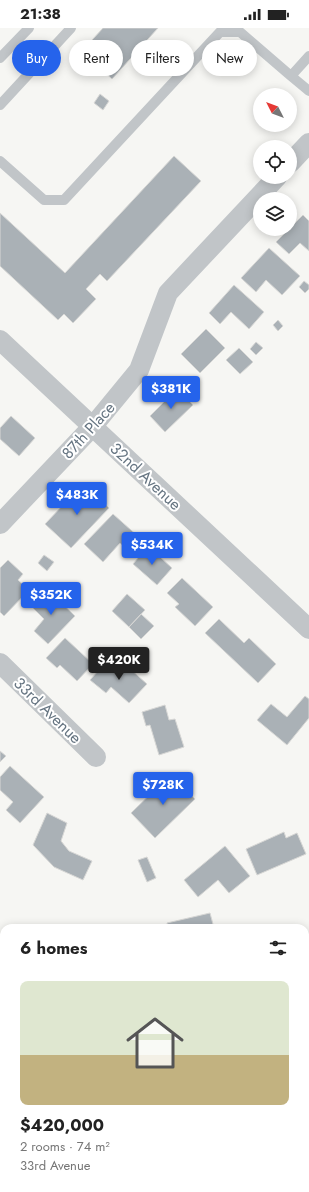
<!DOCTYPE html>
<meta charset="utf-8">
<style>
:root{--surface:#fff;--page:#f2f2f2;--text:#222;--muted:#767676;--line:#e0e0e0;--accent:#2563eb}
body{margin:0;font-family:Jost,sans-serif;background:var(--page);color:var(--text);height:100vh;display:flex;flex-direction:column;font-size:15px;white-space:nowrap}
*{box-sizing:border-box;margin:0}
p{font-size:13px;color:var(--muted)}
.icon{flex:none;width:22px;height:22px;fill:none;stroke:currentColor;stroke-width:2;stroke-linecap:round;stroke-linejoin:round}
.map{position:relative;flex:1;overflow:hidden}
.side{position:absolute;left:0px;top:896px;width:309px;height:268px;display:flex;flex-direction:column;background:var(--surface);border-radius:12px 12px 0 0;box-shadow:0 2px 10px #0003}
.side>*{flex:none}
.hud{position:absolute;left:12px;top:12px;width:285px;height:36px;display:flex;gap:8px}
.needle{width:26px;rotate:312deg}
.fabs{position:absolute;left:253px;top:60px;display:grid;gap:8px}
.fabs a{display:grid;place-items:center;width:44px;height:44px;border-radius:50%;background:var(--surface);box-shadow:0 2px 10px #0003;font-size:20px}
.price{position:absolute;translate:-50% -34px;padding:0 9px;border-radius:4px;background:var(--accent);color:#fff;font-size:13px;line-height:26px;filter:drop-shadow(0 1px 2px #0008)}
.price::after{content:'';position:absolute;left:50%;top:24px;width:12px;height:9px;margin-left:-6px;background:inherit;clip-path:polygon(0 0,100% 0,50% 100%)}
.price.active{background:#222;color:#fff}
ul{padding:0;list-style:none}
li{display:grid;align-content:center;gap:8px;height:212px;padding:0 20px}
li+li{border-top:1px solid var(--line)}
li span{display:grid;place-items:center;height:124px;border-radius:8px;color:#555}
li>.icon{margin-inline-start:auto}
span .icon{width:72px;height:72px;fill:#fffc;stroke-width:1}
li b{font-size:17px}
h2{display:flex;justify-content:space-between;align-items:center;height:48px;padding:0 20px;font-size:17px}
.tag{padding:0 14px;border-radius:18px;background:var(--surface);box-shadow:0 2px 10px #0003;font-size:14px;line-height:36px}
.tag.active{background:var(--accent);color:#fff}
.status{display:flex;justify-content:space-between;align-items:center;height:28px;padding:0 20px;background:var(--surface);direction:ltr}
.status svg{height:11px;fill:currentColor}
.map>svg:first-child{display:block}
</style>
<div class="status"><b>21:38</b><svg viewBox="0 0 49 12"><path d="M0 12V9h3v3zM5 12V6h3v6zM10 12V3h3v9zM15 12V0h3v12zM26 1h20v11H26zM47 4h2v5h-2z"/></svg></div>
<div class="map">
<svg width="309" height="1164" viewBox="0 0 309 1164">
<rect width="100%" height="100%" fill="#f6f6f3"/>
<path fill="#aab1b6" stroke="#d7d7d5" d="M103,0h55l-46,51 -30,-28z
M100,66l9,7 -6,9 -9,-7z
M174,128l27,25 -94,100 -7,-7 -14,15 10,10 -23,24 -9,-9 -6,6 -58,-54v-53l65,60z
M303,187l6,6v30l-9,-8 -11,11 -13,-12z
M269,220l31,28 -18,19 -16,-15 -10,12 -15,-14z
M304,253l5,4v4l-4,4 -6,-6z
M234,257l30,27 -15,17 -18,-17 -11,12 -11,-11z
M278,292l5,6 -5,5 -5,-6z
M206,301l19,19 -25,25 -19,-19z
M256,314l7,6 -7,7 -6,-6z
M239,320l14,14 -13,12 -14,-14z
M177,361l16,16 -28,27 -15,-16z
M11,388l24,22 -16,18 -19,-17v-11z
M82,457l10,9 2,-1 15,15 -38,40 -26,-24z
M113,486l28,25 -11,13 -10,-9 -17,19 -19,-18z
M148,518l24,22 -15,17 -24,-21z
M44,527l10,7 -7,9 -9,-8z
M8,532l15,14 -5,6 11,10 -25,26 -4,-4v-44z
M182,550l31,29 -18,19 -20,-19 4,-3 -12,-11z
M46,560l29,28 -27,28 -14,-13 10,-12 -14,-14z
M127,566l18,16 -16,17 -17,-16z
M141,586l13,12 -13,13 -12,-12z
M219,591l25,24 5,-5 27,26 -18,19 -53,-50z
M65,610l28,26 -16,17 -17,-16 -3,3 -11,-10z
M108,632l15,13 5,-6 19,17 -18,19 -18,-16 -5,6 -16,-13z
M305,668l4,3v19l-22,27 -30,-25 14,-16 16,13z
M165,677l4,15 6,-1 9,28 -25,8 -9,-30 -4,1 -4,-14z
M0,723l6,5 -6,6z
M10,738l34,31 -24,26 -14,-13 7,-8 -13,-12v-13z
M171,746l24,25 -40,39 -24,-25z
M47,785l20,10 -6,18 8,10 23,10 -9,19 -29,-13 -21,-22z
M284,804l2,6 11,-5 9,21 -49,21 -11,-26z
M225,818l25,30 -21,17 -11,-13 -20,17 -14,-17z
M147,829l9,21 -9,4 -9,-22z
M210,885l4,15h-46l-1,-5z
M309,1004v25l-4,-3v-17z
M0,1027l4,3v38l-4,-4z
M309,1030v25l-4,-4v-17z
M94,1160h42l-4,4h-33z
M267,1160h21l-4,4h-13z"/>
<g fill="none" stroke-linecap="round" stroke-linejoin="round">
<path stroke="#c1c5c8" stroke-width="10" d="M309,28l-18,20 18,15
M0,30l29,-30
M0,77l71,-77
M0,133l44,39h20l156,-168h20l51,44"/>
<path stroke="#c1c5c8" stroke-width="20" d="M290,135l19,-20
M0,312l309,289
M0,496l93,-98 46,-56 29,-77 109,-116
M0,635l96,94
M305,925l4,3
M0,961l4,4
M204,1160l4,4
M37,1164l4,-4"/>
</g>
<g text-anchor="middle" stroke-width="4" stroke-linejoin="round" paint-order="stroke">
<g font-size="16" fill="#667582" stroke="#fff">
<text transform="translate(88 402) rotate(-48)" y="6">87th Place</text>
<text transform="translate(146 448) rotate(43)" y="6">32nd Avenue</text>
<text transform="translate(48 682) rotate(44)" y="6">33rd Avenue</text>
</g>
</g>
</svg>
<div class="fabs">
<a><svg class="needle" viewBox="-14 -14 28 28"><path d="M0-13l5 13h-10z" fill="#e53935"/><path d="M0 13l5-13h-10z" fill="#767676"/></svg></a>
<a><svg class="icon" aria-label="locate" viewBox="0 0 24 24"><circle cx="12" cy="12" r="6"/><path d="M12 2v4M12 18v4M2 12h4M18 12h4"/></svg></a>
<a><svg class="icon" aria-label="layers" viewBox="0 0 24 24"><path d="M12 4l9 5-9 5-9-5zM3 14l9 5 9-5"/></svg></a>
</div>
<b class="price" style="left:171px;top:382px">$381K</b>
<b class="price" style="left:77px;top:488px">$483K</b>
<b class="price" style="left:152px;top:538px">$534K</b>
<b class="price" style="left:51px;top:588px">$352K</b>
<b class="price active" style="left:119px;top:653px">$420K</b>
<b class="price" style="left:163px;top:778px">$728K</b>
<div class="hud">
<a class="tag active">Buy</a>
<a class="tag">Rent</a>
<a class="tag">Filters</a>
<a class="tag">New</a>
</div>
<section class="side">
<h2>6 homes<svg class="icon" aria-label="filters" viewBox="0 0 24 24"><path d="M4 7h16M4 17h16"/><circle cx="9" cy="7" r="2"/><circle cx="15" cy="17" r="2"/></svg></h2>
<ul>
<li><span style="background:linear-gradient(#dfe7d0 60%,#c2b280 0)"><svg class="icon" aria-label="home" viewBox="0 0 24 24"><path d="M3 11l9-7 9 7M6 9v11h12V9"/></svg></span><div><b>$420,000</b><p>2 rooms · 74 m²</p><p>33rd Avenue</p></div></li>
</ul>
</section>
</div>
